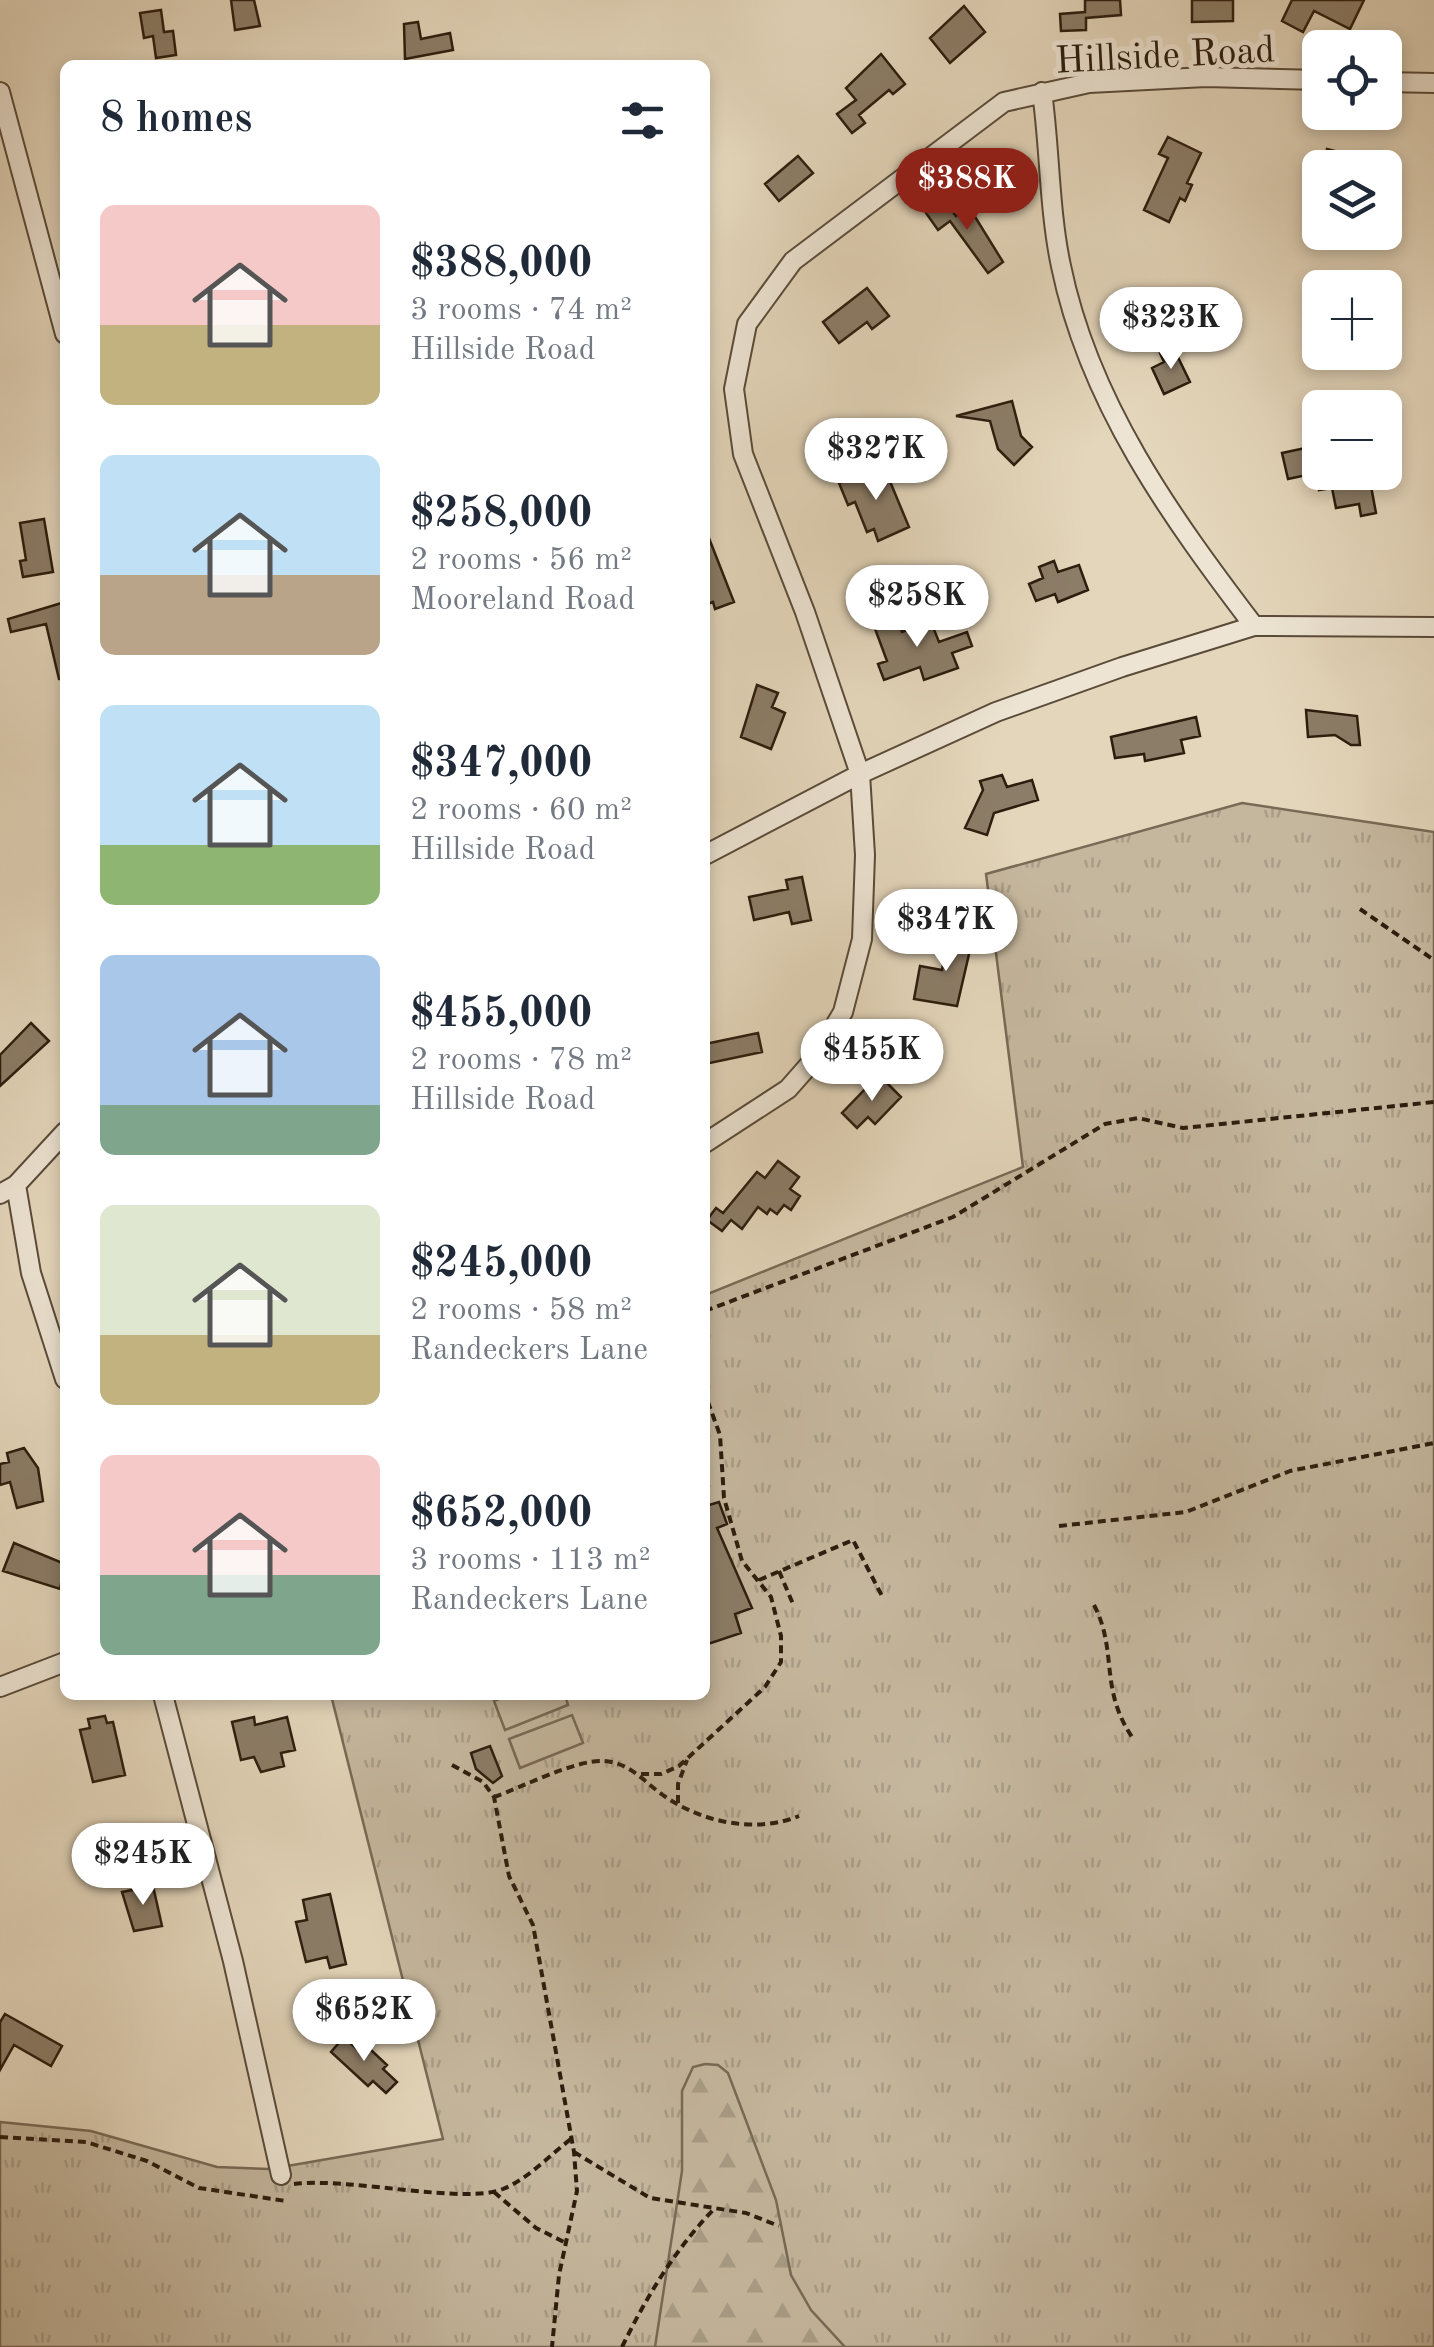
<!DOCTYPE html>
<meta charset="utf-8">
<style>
:root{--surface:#fff;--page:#f2f2f3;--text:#1f2937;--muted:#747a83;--accent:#8f2418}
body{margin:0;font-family:"Old Standard TT",serif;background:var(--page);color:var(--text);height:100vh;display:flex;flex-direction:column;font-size:38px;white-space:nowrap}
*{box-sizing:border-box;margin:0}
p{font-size:32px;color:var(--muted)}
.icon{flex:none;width:55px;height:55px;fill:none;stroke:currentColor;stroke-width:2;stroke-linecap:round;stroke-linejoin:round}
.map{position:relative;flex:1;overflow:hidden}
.sheet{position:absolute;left:60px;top:60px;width:650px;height:1640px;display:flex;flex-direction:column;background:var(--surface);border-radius:15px;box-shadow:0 5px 15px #0003}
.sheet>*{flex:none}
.fabs{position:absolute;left:1302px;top:30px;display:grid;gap:20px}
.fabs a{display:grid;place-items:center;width:100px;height:100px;border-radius:15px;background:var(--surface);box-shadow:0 5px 15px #0003;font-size:50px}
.price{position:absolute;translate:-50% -85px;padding:0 22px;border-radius:35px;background:#fff;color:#222;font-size:32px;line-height:65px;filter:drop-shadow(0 2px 5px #0008)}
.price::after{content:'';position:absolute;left:50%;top:60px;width:30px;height:22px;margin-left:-15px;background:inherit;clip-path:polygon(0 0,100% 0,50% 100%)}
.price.selected{background:var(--accent);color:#fff}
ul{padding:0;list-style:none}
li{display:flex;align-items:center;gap:30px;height:250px;padding:0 40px}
li span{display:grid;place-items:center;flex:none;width:280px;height:200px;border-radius:15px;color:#555}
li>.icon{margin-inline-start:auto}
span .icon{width:120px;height:120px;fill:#fffc;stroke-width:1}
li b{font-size:42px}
h2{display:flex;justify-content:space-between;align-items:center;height:120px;padding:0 40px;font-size:42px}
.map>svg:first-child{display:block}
</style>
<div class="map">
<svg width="1434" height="2347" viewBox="0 0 1434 2347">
<defs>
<pattern id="grass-tufts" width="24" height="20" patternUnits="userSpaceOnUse" patternTransform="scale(2.5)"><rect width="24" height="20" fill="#c5b79e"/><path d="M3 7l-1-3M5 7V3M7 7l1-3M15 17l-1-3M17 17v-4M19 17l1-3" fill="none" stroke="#a99d87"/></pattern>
<pattern id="forest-firs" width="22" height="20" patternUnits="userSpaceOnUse" patternTransform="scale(2.5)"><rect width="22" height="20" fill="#c5b79e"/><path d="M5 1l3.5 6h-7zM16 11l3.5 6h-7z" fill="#a99d87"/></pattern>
</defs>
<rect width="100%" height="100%" fill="#e4d6bb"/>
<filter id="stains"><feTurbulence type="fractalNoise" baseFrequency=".002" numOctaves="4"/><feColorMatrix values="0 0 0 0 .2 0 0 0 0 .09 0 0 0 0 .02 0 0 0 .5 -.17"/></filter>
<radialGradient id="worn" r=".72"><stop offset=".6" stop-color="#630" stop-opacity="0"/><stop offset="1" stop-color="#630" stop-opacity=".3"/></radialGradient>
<path fill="url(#grass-tufts)" stroke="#786a56" stroke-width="2.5" d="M1242,803l192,29v1515h-1434v-225l91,9 126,36 53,2 173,-30 -112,-444h374v-400l318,-128 -37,-293z"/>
<path fill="url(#forest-firs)" stroke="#786a56" stroke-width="2.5" d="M705,2064l13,1 10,8 48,127 15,75 20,35 34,37h-190l27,-176v-80l11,-24z"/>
<path fill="#c5b79e" stroke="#786a56" stroke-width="2.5" d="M508,1695h57l3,10 -63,25 -11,-29z
M572,1715l11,28 -63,25 -11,-29z"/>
<path fill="#8c7d68" stroke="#2c1d0e" stroke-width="2.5" d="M231,0h23l6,26 -25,4z
M1085,0h35l1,15 -35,3v12l-25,1 -1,-17 25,-2z
M1192,0h41v21l-41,1z
M1292,0h72l-14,29 -36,-18 -11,21 -21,-11z
M964,6l21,26 -35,31 -20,-25z
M161,10l3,22 9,-1 3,24 -20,3 -3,-22 -9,2 -4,-25z
M418,22l3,17 29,-6 3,17 -48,9 -1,-35z
M881,54l24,30 -12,10 -4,-4 -30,25 6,8 -13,10 -15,-19 19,-14 -10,-12z
M1168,137l33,16 -14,30 5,2 -7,16 -5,-3 -11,24 -25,-12 24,-52 -9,-4z
M1327,149l50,13 -1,6h-53z
M798,156l15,17 -34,28 -14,-17z
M943,199l13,17 13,-9 34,55 -15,11 -38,-52 -12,9 -12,-17z
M867,288l22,28 -17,13 -5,-7 -28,21 -16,-21z
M1173,347l17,35 -26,12 -12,-26 12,-6 -4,-9z
M1012,401l9,35 11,11 -18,18 -16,-16 -8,-28 -34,-5z
M1310,447l6,25h55l1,7 -9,2 1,7 7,-2 5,27 -15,3 -2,-12 -23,4 -4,-20 -13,2 -3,-17 -28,6 -6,-26z
M884,467l25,60 -31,14 -4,-12 -7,3 -12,-30 -7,3 -9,-22z
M44,519l9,53 -30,5 -3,-16 6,-1 -6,-37z
M705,528l29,74 -19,7 -2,-7 -8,3z
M1054,561l4,11 21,-7 9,25 -30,12 -3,-8 -19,7 -7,-17 14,-6 -4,-11z
M65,602v77h-6l-13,-55 -35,8 -3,-13z
M897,618l5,14 29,-10 8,20 28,-10 5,14 -20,7 6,15 -34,12 -4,-13 -36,13 -6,-16 9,-3 -13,-35z
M757,685l21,8 -6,14 13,6 -14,36 -30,-12z
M1306,710l51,6 3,29h-9l-16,-10 -27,2z
M1196,717l4,19 -19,4 3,13 -39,8 -1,-7 -29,4 -4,-21z
M1002,775l5,12 25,-7 6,20 -44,13 -7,22 -22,-7 18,-38 -3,-9z
M802,877l9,43 -19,4 -3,-12 -35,8 -5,-23 39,-8 -2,-9z
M949,932l24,5 -16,69 -43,-7 6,-33 22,4z
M31,1023l18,18 -49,45v-31z
M758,1033l4,19 -57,12v-20z
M884,1080l17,17 -26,27 -7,-7 -11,11 -15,-15 29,-30 5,5z
M778,1161l21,16 -9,12 10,7 -9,14 -7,-5 -7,9 -7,-5 -3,5 -9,-7 -16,22 -11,-9 -9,11 -15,-11 9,-12 7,5 34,-41 8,6z
M24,1448l14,20 5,33 -26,7 -7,-26 -10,3v-21l9,-2 -2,-9z
M705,1500l4,5 10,-3 8,22 -10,4 35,80 -17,6 6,19 -36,12z
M14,1543l51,21 -5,25 -57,-18z
M105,1716l2,7 6,-1 12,53 -32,7 -13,-52 10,-2 -2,-9z
M254,1717l1,8 32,-8 8,33 -14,3 3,13 -23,6 -7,-15 -13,3 -9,-38z
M490,1746l12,30 -9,7 -17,-14 -5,-16z
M153,1886l9,40 -28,5 -12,-39z
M330,1894l16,70 -16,4 -3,-11 -21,5 -10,-40 11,-2 -4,-20z
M5,2014l57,32 -11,20 -37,-21 -14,25v-48z
M344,2037l13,12 3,-5 10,5 17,16 -4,4 14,13 -11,11 -13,-12 -5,5 -37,-34z"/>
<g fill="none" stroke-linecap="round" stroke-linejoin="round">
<defs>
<path id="street" d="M1385,82l49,1
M0,92l65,242
M1042,92c8,57 7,118 19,174 28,137 110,251 193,360
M705,855l155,-81 136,-62 126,-45 132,-41 180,1
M705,1143l83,-54 29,-33 26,-44 19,-73 3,-84 -5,-81 -55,-162 -62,-158 -9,-65 13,-65 46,-63 211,-159 85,-19 117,-6 114,3
M16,1185l15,88 34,106
M0,1194l16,-9 49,-53
M0,1687l65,-25
M163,1695l70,266 48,214"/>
</defs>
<use href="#street" stroke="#5a4b39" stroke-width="22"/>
<path stroke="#2c1d0e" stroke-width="4" stroke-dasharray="8 5" stroke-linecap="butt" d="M1360,909l74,51
M705,1311l248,-94 152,-93 33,-6 45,10 251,-26
M1059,1526l127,-14 104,-41 144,-28
M779,1571l14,33
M759,1580l94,-40 29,56
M1094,1605c24,46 5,83 38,132
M452,1765l31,17 11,15 15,79 24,49 41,227 3,39 -18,84 -7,72
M641,1774h20l18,-8 86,-79 16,-25v-26l-10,-39 -29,-36 -18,-63 -4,-63 -15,-41
M494,1797c29,-10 80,-37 109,-36 23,1 36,15 52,28 39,32 98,46 144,27
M678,1803v-19l9,-24
M0,2137l86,5 61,19 52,27 87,13
M574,2152l76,46 96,15 33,13
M294,2184c56,-7 170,21 209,5 25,-10 47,-34 68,-50
M494,2192l42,36 30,15
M622,2347c25,-51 52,-96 91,-137"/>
<use href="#street" stroke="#ede4d3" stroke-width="18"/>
</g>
<g text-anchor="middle" stroke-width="10" stroke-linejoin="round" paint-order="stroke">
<g font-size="38" fill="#2c1d0e" stroke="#ede4d3">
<text transform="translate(1165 54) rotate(-3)" y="13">Hillside Road</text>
</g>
</g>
<rect width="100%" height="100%" filter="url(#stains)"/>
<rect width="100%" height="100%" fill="url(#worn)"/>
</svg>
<div class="fabs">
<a><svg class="icon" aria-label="locate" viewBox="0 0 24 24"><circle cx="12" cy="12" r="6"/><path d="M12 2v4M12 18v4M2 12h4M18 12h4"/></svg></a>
<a><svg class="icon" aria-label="layers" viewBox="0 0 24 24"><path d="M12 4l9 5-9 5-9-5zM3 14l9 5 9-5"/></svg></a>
<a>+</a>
<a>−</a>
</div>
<b class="price selected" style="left:967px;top:233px">$388K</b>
<b class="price" style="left:1171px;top:372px">$323K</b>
<b class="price" style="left:876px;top:503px">$327K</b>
<b class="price" style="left:917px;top:650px">$258K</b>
<b class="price" style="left:946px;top:974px">$347K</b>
<b class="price" style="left:872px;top:1104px">$455K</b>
<b class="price" style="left:143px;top:1908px">$245K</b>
<b class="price" style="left:364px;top:2064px">$652K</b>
<section class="sheet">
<h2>8 homes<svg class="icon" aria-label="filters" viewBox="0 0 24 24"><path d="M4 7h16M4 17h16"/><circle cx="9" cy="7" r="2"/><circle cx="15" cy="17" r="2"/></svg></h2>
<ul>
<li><span style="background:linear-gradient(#f6c9c9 60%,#c2b280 0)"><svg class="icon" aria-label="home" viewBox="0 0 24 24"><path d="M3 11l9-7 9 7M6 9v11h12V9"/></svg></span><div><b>$388,000</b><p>3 rooms · 74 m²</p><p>Hillside Road</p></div></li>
<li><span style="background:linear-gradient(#bfe0f5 60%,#b9a48a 0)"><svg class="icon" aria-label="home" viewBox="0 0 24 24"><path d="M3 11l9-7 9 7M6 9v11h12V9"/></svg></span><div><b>$258,000</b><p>2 rooms · 56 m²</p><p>Mooreland Road</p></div></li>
<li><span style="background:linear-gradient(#bfe0f5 70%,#8fb573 0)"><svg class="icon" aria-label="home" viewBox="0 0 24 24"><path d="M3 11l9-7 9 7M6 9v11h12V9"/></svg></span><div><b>$347,000</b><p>2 rooms · 60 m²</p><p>Hillside Road</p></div></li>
<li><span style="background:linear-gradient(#a9c7e8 75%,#7fa58c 0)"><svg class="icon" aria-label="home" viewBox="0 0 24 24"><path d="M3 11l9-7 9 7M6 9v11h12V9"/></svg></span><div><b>$455,000</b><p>2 rooms · 78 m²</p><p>Hillside Road</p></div></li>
<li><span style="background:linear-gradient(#dfe7d0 65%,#c2b280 0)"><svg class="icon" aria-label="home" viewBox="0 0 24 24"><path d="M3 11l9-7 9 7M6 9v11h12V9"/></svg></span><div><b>$245,000</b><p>2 rooms · 58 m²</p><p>Randeckers Lane</p></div></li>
<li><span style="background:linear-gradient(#f6c9c9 60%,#7fa58c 0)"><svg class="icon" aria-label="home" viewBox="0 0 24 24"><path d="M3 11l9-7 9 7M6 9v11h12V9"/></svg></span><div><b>$652,000</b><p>3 rooms · 113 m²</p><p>Randeckers Lane</p></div></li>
</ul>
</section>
</div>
